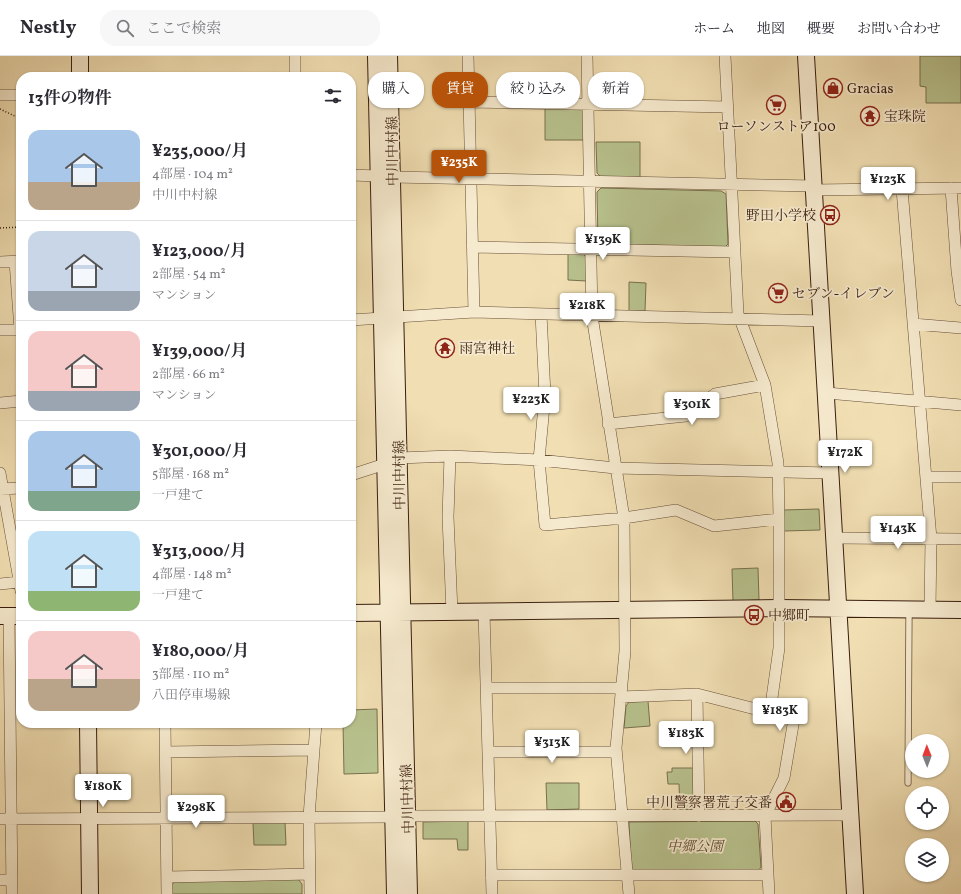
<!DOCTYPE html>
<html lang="ja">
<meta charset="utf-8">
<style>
:root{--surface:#fff;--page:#f7f7f7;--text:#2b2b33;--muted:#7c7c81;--line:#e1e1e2;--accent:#b45309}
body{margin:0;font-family:Vollkorn,"Noto Serif JP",serif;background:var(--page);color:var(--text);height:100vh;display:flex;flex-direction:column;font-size:15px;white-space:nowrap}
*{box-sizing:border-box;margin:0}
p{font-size:13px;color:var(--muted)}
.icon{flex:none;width:22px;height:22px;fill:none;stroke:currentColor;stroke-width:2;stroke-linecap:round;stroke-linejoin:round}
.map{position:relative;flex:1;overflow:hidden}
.side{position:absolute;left:16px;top:16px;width:340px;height:656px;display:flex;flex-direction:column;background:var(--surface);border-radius:16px;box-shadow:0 1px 3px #0004}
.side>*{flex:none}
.hud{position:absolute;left:368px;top:16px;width:380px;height:36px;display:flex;gap:8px}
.needle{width:26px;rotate:359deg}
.tools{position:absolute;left:905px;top:678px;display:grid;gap:8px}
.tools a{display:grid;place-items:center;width:44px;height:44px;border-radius:50%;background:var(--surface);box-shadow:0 1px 3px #0004;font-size:20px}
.price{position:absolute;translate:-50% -34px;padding:0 9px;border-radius:4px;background:#fff;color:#222;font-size:13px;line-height:26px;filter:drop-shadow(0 1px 2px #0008)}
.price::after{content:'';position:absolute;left:50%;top:24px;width:12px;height:9px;margin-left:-6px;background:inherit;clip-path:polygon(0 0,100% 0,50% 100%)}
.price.active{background:var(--accent);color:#fff}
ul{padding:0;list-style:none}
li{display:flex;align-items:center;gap:12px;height:100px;padding:0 12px}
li+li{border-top:1px solid var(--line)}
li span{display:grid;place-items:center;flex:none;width:112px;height:80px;border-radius:12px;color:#555}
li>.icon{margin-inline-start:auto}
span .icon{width:48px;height:48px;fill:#fffc;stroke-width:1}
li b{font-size:17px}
h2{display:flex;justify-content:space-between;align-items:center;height:48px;padding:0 12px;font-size:17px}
.tag{padding:0 14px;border-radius:16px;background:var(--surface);box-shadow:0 1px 3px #0004;font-size:14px;line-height:36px}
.tag.active{background:var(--accent);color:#fff}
header{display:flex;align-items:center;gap:24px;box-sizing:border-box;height:56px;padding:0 20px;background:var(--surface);border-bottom:1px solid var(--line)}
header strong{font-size:19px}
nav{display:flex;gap:22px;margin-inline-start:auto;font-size:14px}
.search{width:280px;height:36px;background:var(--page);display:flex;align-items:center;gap:10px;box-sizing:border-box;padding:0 14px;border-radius:16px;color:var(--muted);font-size:15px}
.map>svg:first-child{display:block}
</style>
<header>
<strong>Nestly</strong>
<div class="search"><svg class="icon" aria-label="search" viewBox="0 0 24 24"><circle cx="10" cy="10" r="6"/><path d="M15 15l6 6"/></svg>ここで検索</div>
<nav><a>ホーム</a><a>地図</a><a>概要</a><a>お問い合わせ</a></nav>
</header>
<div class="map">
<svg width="961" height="838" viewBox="0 0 961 838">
<rect width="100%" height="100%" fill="#f1dfb3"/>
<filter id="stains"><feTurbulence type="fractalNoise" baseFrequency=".005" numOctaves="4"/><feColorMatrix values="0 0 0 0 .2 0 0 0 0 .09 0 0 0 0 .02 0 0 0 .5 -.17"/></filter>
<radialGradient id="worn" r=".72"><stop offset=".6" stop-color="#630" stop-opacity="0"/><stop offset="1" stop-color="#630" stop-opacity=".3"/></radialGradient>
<path fill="#b8c28e" stroke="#78704e" d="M920,0h41v47h-35v-16l-6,-1z
M545,51l36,2 3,3v28h-39z
M596,86h44v35h-39l-4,-4z
M601,132l120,3 5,3 2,50 -3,3 -123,-3 -4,-2 -1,-50z
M568,197l15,1 3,3 1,24 -19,-1z
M629,226l17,1 -1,28h-16z
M819,453l1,21 -36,1v-21z
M758,512l1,32 -26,1 -1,-32z
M648,645l2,25 -26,2 2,-22 3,-4z
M377,653l1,64 -34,1 -1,-51h8v-13z
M672,712h21l1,39 -3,3h-11l-1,-26h-11l-1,-12h5z
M546,727h33v26l-32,1z
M468,765v29h-10l-1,-11h-34v-17z
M755,765l3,3 3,43 -3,4h-122l-5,-3 -2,-46z
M285,766l1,23h-32l-1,-22z
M298,823l4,5v10h-130v-9l3,-4z"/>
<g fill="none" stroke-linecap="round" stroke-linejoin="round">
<defs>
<path id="lane" d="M908,727l1,-171"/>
<path id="street" d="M468,0l6,256
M587,0l5,260 32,202 1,133 -9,97 13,146
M725,0l13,258 27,71 13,78 1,56v129l-9,64
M295,21v-21
M0,39h21
M469,46l259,5
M351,119l27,1
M393,121l421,9
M951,132l6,83 4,29
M902,133l29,350 -1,70
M814,134l147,-2
M472,191l263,5
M15,205l5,69
M0,206l21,-1
M541,258l4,81 -6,65 6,65 79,-7 52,-8 38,16 65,-7
M351,264l123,-8 348,9
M913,268l48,4
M0,274h21
M827,337l134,12
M0,347l21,-2
M608,368l78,-8 29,-22 50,-9
M450,400l-2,61 4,95
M399,402l51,-2 89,4 76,8 216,5
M0,417l21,118
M351,419l34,-11
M926,421h35
M0,433l21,-1
M835,482l126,1
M0,528l19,-2
M484,556l8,282
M9,560l3,278
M486,632h136
M697,638l2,122
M621,641l76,-3 97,25 -10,59 -19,38 4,78
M165,667l2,171
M165,696l149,-2
M488,696h128
M407,760l444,-1
M0,763l392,-2
M491,819h277
M167,821l143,-3
M0,824h12
M310,838l-1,-77 7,-94"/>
<path id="secondary" d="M80,0v21
M376,0l19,838
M389,0l20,838
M806,0l49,838
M351,557l428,-5 182,2
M0,560h21
M88,667l2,171"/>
</defs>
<use href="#lane" stroke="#674e37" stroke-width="7"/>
<use href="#street" stroke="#674e37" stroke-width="12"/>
<use href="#secondary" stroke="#391d0e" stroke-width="18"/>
<path stroke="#391d0e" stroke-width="1.5" stroke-dasharray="1 2" stroke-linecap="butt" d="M0,53l21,10
M0,172l21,-1"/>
<use href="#lane" stroke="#f6eace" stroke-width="5.5"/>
<use href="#street" stroke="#f6eace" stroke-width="11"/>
<use href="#secondary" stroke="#f6eace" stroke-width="16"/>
</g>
<defs>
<symbol id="shop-ring" viewBox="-11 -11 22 22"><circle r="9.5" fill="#f6eace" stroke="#8f2418" stroke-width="1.5"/><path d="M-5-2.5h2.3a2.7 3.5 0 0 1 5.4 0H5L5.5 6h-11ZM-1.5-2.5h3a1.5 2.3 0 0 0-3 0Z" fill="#8f2418"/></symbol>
<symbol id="supermarket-ring" viewBox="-11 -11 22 22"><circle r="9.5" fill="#f6eace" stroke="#8f2418" stroke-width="1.5"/><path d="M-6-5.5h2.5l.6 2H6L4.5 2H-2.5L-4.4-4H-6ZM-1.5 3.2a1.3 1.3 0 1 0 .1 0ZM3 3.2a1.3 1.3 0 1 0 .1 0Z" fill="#8f2418"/></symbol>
<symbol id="temple-ring" viewBox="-11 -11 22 22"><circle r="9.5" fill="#f6eace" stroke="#8f2418" stroke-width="1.5"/><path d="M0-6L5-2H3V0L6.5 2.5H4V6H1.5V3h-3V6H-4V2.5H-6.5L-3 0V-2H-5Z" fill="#8f2418"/></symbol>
<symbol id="bus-ring" viewBox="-11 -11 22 22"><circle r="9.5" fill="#f6eace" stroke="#8f2418" stroke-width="1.5"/><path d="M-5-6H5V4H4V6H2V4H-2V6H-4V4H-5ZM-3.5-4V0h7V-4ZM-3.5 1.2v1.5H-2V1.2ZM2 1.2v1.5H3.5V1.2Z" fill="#8f2418"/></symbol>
<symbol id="civic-ring" viewBox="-11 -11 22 22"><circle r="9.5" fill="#f6eace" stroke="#8f2418" stroke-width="1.5"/><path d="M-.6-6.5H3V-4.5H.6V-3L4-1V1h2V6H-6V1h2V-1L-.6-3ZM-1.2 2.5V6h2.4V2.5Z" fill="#8f2418"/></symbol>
</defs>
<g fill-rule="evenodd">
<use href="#shop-ring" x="822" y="21" width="22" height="22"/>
<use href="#supermarket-ring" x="765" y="38" width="22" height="22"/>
<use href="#temple-ring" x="859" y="49" width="22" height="22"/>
<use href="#bus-ring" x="819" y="148" width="22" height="22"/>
<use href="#supermarket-ring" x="767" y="226" width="22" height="22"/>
<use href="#temple-ring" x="434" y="281" width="22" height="22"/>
<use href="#bus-ring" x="743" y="548" width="22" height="22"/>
<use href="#civic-ring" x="775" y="735" width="22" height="22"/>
</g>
<g text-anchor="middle" stroke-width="3.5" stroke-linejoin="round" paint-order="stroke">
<g font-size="14" fill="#391d0e" stroke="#f6eace" text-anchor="start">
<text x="847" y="37">Gracias</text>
<text x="884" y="65">宝珠院</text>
<text x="776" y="75" text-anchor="middle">ローソンストア100</text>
<text x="816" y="164" text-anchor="end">野田小学校</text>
<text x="792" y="242">セブン-イレブン</text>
<text x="459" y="297">雨宮神社</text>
<text x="768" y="564">中郷町</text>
<text x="772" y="751" text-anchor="end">中川警察署荒子交番</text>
</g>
<g font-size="14" fill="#391d0e" stroke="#f6eace">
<text transform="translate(392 95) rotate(-91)" y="5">中川中村線</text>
<text transform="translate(399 419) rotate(-91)" y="5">中川中村線</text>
<text transform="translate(407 743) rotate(-92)" y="5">中川中村線</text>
</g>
<g font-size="14" font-style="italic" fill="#5f4f34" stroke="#f6eace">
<text x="695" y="795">中郷公園</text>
</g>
</g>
<rect width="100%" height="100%" filter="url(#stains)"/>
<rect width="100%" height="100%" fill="url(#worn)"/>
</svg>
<div class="tools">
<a><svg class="needle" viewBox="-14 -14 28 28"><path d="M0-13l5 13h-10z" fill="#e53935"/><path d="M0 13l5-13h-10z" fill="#7c7c81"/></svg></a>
<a><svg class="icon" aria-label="locate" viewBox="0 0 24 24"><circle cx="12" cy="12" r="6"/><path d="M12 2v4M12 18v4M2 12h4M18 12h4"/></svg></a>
<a><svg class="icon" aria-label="layers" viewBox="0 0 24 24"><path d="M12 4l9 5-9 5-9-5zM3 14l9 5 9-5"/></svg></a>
</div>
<b class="price active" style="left:459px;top:128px">¥235K</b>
<b class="price" style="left:888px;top:145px">¥123K</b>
<b class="price" style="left:603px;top:205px">¥139K</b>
<b class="price" style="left:587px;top:271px">¥218K</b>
<b class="price" style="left:531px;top:365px">¥223K</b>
<b class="price" style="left:692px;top:370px">¥301K</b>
<b class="price" style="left:845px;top:418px">¥172K</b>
<b class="price" style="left:898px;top:494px">¥143K</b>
<b class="price" style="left:780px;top:676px">¥183K</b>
<b class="price" style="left:686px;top:699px">¥183K</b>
<b class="price" style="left:552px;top:708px">¥313K</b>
<b class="price" style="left:103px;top:752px">¥180K</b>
<b class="price" style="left:196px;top:773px">¥298K</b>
<div class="hud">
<a class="tag">購入</a>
<a class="tag active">賃貸</a>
<a class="tag">絞り込み</a>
<a class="tag">新着</a>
</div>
<section class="side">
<h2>13件の物件<svg class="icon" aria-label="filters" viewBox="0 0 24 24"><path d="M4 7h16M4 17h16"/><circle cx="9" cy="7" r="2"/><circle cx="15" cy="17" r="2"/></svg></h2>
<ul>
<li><span style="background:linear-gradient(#a9c7e8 65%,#b9a48a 0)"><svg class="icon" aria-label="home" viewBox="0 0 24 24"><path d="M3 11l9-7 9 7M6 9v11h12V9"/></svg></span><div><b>¥235,000/月</b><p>4部屋 · 104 m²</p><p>中川中村線</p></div></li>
<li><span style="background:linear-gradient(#c9d6e8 75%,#9aa5b1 0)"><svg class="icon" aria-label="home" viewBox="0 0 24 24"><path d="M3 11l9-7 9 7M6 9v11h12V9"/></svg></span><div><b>¥123,000/月</b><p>2部屋 · 54 m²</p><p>マンション</p></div></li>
<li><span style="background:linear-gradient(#f6c9c9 75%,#9aa5b1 0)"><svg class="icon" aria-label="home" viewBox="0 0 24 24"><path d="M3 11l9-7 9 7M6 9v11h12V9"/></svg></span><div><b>¥139,000/月</b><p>2部屋 · 66 m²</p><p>マンション</p></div></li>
<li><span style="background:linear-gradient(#a9c7e8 75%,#7fa58c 0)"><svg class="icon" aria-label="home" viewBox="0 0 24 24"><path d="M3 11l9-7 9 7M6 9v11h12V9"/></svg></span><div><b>¥301,000/月</b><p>5部屋 · 168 m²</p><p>一戸建て</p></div></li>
<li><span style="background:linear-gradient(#bfe0f5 75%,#8fb573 0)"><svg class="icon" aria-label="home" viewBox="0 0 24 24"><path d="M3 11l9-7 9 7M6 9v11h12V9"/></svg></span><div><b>¥313,000/月</b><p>4部屋 · 148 m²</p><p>一戸建て</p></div></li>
<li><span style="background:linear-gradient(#f6c9c9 60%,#b9a48a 0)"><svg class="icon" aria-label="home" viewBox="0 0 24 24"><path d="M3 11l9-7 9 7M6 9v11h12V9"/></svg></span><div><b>¥180,000/月</b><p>3部屋 · 110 m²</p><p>八田停車場線</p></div></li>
</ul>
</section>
</div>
